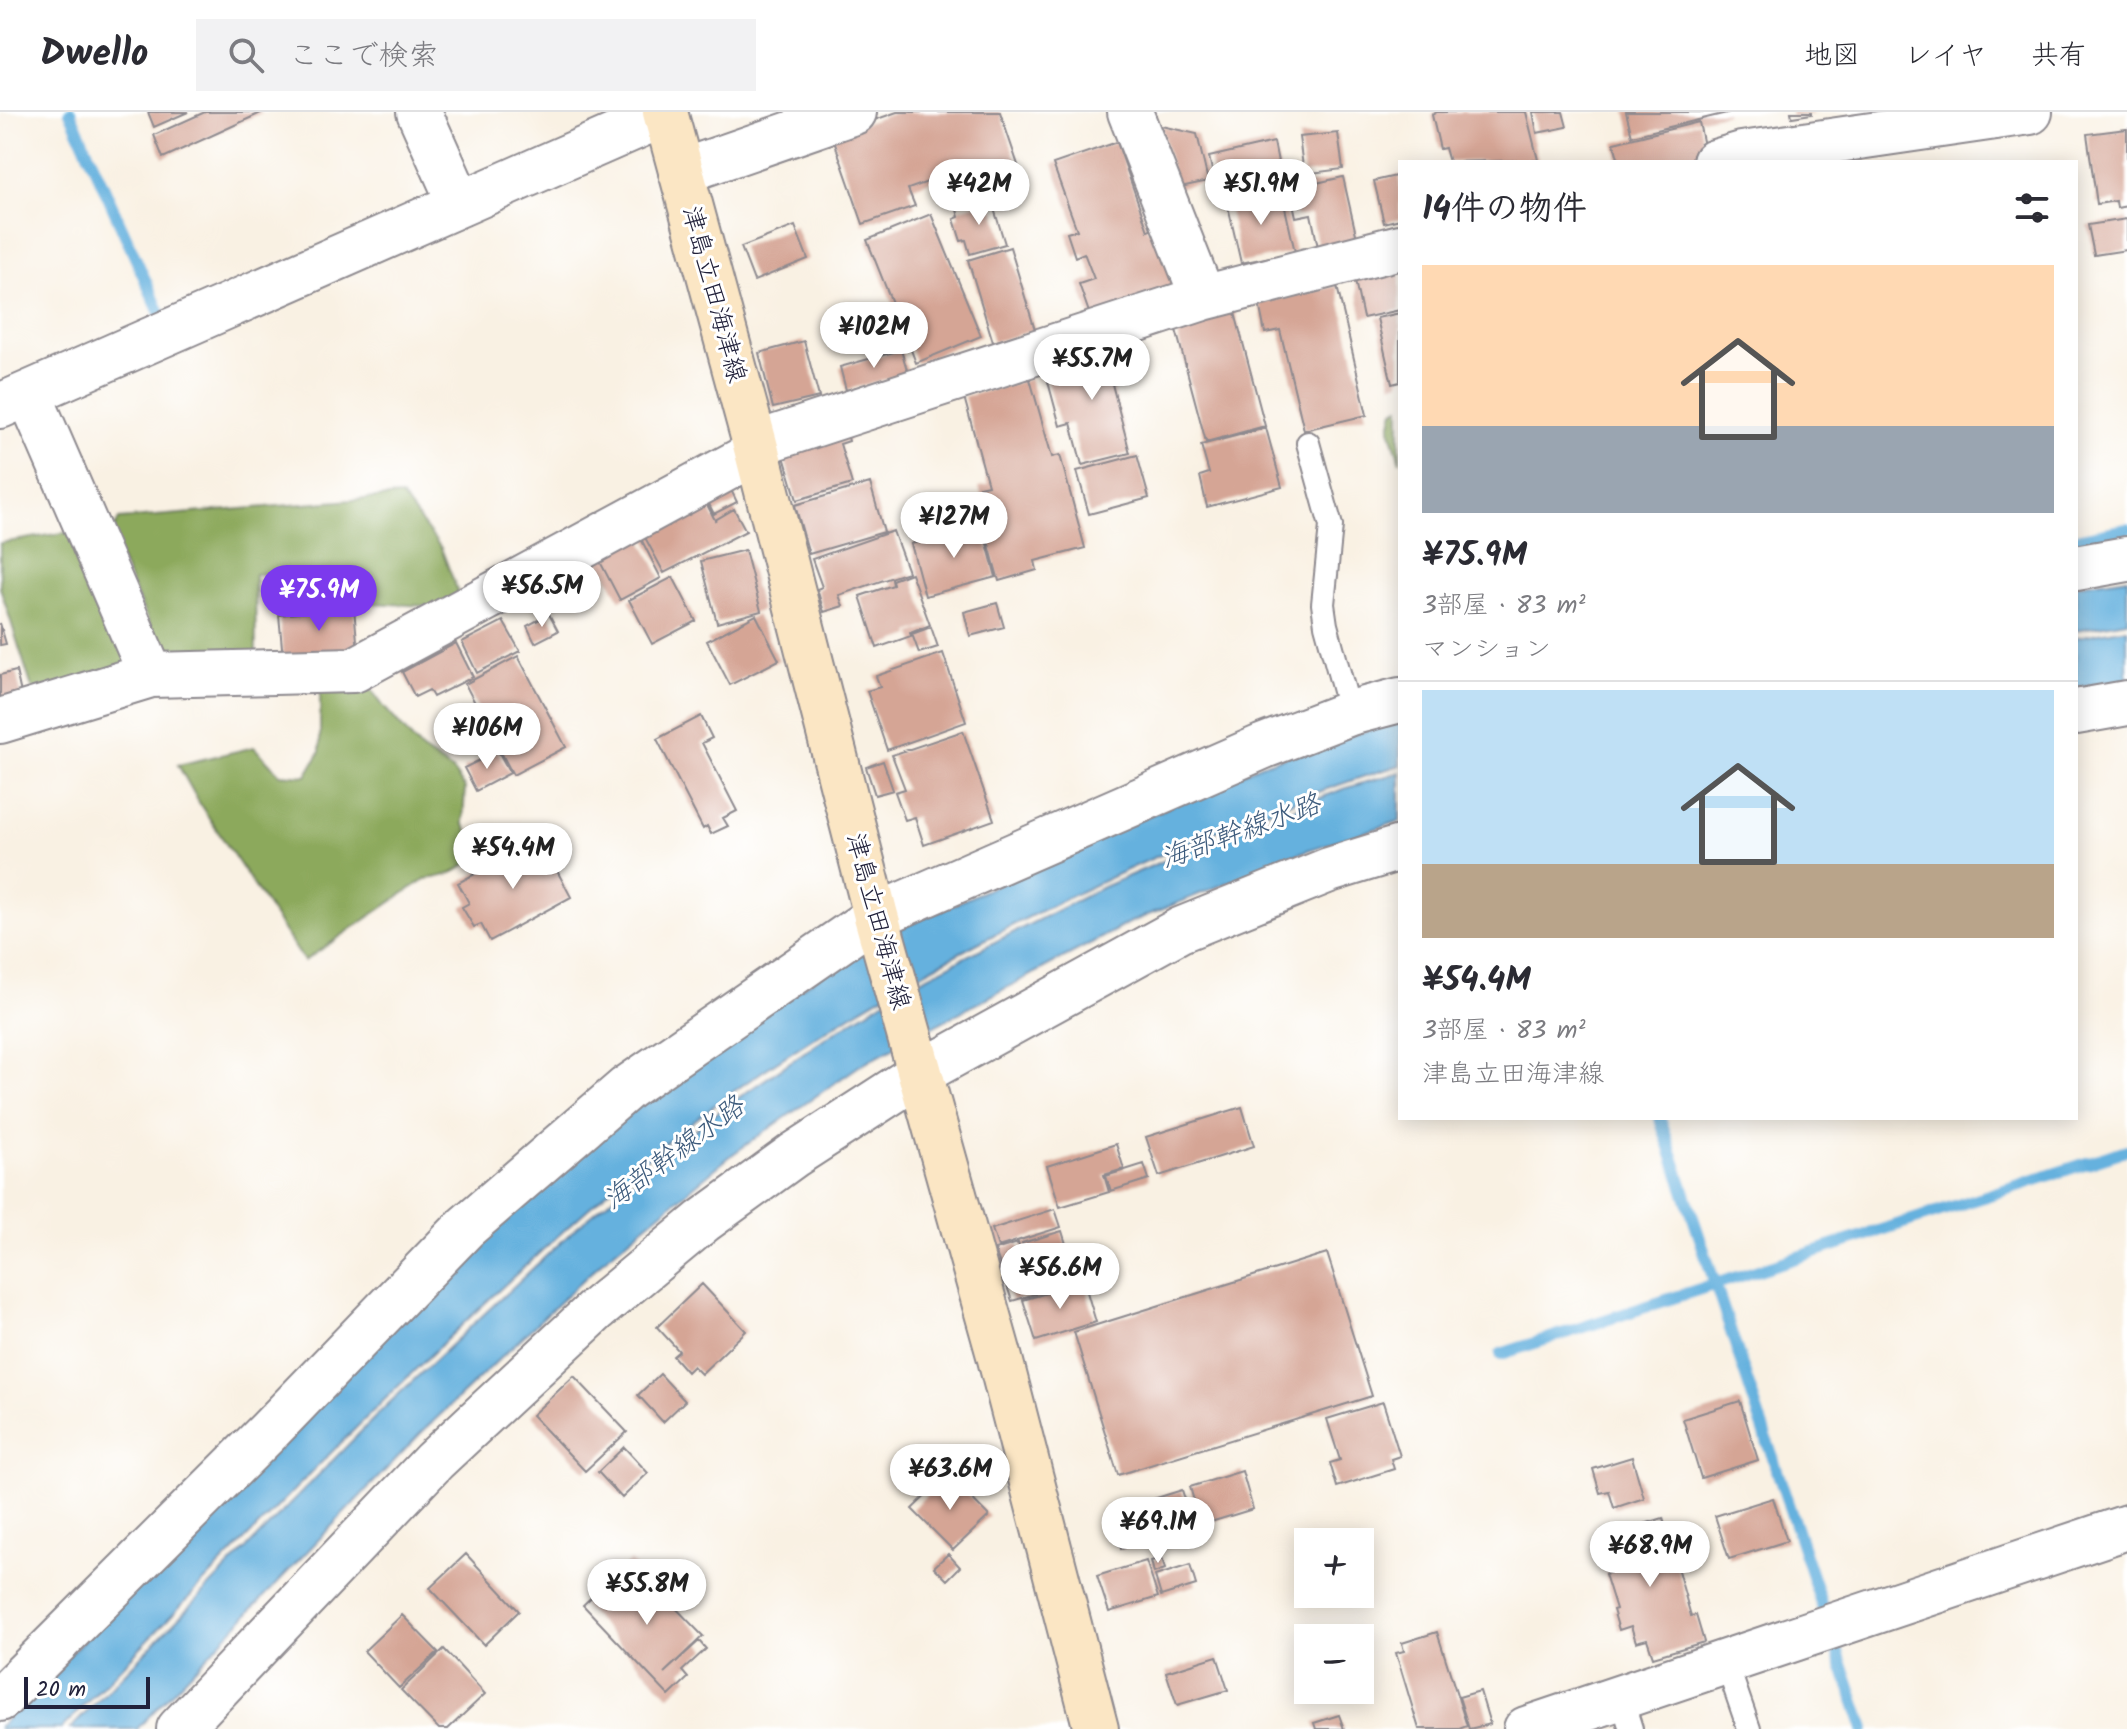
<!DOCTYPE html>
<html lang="ja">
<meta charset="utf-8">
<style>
:root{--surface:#fff;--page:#f2f2f3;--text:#2b2b33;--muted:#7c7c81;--line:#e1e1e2;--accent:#7c3aed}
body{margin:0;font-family:Kalam,"Klee One",sans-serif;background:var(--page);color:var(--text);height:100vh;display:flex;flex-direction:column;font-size:30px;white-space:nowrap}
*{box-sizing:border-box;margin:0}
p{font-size:26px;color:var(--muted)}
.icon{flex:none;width:44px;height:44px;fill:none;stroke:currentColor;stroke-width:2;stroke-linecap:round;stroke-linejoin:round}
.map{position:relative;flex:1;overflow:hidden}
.side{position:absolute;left:1398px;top:48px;width:680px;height:960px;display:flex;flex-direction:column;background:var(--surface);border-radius:0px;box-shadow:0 4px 20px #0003}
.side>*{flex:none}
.fabs{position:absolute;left:1294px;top:1416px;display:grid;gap:16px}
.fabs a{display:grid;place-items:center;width:80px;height:80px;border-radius:0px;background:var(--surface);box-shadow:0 4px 20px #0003;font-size:40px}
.scale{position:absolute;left:24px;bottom:20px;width:126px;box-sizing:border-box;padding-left:8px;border:4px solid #22223b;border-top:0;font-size:22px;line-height:28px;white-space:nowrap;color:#22223b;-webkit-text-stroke:6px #fff;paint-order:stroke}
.price{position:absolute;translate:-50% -68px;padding:0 18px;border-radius:28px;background:#fff;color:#222;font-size:26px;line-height:52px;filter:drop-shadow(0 2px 4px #0008)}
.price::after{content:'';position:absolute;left:50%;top:48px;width:24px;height:18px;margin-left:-12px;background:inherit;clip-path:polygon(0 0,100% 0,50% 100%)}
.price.current{background:var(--accent);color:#fff}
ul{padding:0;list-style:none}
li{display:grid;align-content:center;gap:16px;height:424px;padding:0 24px}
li+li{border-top:2px solid var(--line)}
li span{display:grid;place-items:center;height:248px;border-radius:0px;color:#555}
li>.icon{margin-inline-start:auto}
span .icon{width:144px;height:144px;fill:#fffc;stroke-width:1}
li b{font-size:34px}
h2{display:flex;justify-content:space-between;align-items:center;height:96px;padding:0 24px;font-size:34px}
header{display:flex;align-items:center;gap:48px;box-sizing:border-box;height:112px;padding:0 40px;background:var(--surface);border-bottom:2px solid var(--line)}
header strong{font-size:38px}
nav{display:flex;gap:44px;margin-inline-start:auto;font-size:28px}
.search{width:560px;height:72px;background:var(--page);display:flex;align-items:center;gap:20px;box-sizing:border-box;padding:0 28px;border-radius:0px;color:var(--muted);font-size:30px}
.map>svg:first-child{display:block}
</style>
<header>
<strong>Dwello</strong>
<div class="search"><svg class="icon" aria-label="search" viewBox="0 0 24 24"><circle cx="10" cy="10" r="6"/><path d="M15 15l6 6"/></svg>ここで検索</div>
<nav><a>地図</a><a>レイヤ</a><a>共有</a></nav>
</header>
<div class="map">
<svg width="2127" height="1617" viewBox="0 0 2127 1617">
<rect width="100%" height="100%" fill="#fff"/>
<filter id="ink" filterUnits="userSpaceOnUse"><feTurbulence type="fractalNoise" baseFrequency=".0125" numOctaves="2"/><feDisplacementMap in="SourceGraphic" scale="16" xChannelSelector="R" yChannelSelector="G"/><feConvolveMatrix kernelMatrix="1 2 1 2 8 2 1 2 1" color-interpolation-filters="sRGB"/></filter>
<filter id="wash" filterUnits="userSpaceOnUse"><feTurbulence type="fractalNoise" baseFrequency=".006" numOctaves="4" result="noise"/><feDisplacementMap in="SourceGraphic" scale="32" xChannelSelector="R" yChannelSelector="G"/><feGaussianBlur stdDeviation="1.8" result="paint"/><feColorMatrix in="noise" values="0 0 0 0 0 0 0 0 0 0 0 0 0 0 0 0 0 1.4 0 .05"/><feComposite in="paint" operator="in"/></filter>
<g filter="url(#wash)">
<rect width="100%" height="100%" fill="#f9f1e3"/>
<path fill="#8ca95c" stroke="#57664c" stroke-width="2" d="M1400,295v55l-10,-34 4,-18z
M401,384l40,52 19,50 -16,9 -73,-4 -14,-30 -102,1 1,82 -92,1 -54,-121 9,-17z
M81,418l56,128 -96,37 -9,-7 -32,-101v-44z
M365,569l19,26 37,42 31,21 13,18 -2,35 16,28c-17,20 -27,25 -54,28l-121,82 -103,-155 -23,-41 76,-18 26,27 26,2 14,-24v-66z"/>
<path fill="#65b1de" stroke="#446a8c" stroke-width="2" d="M2127,465v44l-51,9v-45z
M2127,516v51l-51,9v-51z
M1400,608v45c-137,42 -268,99 -395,164 -105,54 -206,113 -301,184 -78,59 -150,126 -222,193 -145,136 -282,281 -421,423h-61v-3l341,-351 180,-171 143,-119 145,-102 80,-49 371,-169z
M1400,660v49l-92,29 -177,72 -269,142 -129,90 -127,104 -185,175 -284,296h-67l316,-323 192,-180 130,-107 118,-82 80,-50 197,-100 95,-41 145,-57z"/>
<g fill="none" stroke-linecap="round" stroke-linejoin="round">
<path stroke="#65b1de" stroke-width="12" d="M70,0l90,201
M2076,427l51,-10
M1660,1006l165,497
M1501,1242l626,-204
M1833,1526l31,91"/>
</g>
<g id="blocks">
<path fill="#d5a595" d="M148,0h40l-34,15z
M205,0h58l-100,46 -9,-23z
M897,0h103l20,59 -55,19 -7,-19 -50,18 7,17 -52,18 -31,-89z
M1437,0h89l12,48 -89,2 -4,-14 -5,1 -8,-34z
M1533,0h30l4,15 -30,6z
M1626,0h100l1,1 -95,23z
M1791,0h21v2l-20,3z
M1699,10l7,34 -26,6h-61l-5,-19z
M1161,14l36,8 11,47 -32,7z
M2127,17v77l-10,2 -1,-7 -19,3 -10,-70z
M1338,21l5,36 -39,5 -5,-37z
M1117,30l31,89 10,-4 23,63 -89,31 -13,-37 15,-5 -10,-26 -9,4 -8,-24 10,-3 -24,-66z
M1274,30l7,35 -64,15 -8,-35z
M1400,63v44l-16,4 -10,-42z
M1343,65l15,66 -39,9 -8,-38 -15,3 -6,-28z
M1281,78l14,62 -54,11 -14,-61z
M991,87l14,45 -35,10 -4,-14 -5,1 -7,-22 5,-2 -2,-7z
M931,102l50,122 -65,27 -8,-21 -14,6 -10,-24 14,-6 -31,-78z
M2127,107v31l-33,5 -6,-30z
M795,114l13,33 -54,22 -13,-34z
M1010,135l25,83 -42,12 -25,-82z
M1400,153v45l-37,8 -9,-42z
M1337,174l30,129 -63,15 -24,-100 -15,3 -6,-30z
M1234,197l31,117 -59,16 -31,-116z
M1400,201v69l-8,2 -15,-66z
M804,229l15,56 -46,11 -14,-55z
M1127,233l8,33 -23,6 18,69 -48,12 -11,-42 -11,3 -16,-59z
M901,238l7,23 -62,17 -6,-23z
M1030,267l22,78 8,-2 25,93 -50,13 2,9 -38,11 -14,-51 15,-3 -4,-13 -9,2 -8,-29 9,-2 -24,-88z
M1266,316l16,59 -75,20 -7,-31 9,-3 -8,-28z
M846,318l3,11 -9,3 12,40 -55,16 -14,-47z
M1137,343l12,43 -60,16 -12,-43z
M870,371l14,49 -75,22 -14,-49z
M728,372l9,18 -23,12 -9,-18z
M703,385l12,23 19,-11 12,22 -82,42 -23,-43z
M982,413l14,52 -71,19 -14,-52z
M637,419l24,47 -41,22 -25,-48z
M893,419l15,41 -69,23 4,11 -19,6 -7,-23 5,-2 -10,-28z
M745,438l16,61 -44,12 -16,-62z
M911,461l19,52 -20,8 1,3 -34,12 -17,-52 33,-11 -1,-5z
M673,465l23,44 -44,23 -23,-44z
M997,491l7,24 -34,9 -6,-24z
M354,496l4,44 -75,6 -4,-43z
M549,502l9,17 -23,12 -8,-17z
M756,503l23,45 -49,25 -23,-44z
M503,509l17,30 -43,22 -15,-31z
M0,511l6,21 -6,1z
M931,515l7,20 -19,6 -7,-19z
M456,531l17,34 -40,20 -4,-7 -14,7 -13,-25z
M943,541l23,69 -79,28 -20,-59 13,-4 -4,-11z
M518,544l48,91 -53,28 -48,-91z
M16,559l8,36 -24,5v-37z
M701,604l11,22 -10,5 35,68 -14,7 5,8 -17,8 -4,-8 -4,3 -46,-90z
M963,619l31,89 -70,25 -9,-28 -10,3 -10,-28 10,-3 -13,-34z
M498,639l12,22 -34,18 -12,-23z
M883,649l10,29 -18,5 -9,-28z
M540,727l31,58 -81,44 -9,-17 -7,3 -12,-20 7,-4 -11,-20z
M1242,995l12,39 -95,30 -13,-39z
M1116,1032l8,25 -20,6 5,17 -49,15 -13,-41z
M1144,1052l5,15 -38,12 -5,-15z
M1055,1097l6,18 -63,20 -6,-18z
M1062,1119l15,49 -40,13 -15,-50z
M1018,1131l17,51 -23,7 -17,-51z
M1327,1141l45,143 -254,79 -44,-143z
M1084,1170l12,40 -60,19 -13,-41z
M702,1172l44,47 -45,43 -8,-8 -6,6 -14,-16 6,-5 -22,-24z
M660,1262l25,27 -22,21 -25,-27z
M574,1264l53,56 -42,39 -53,-56z
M1740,1289l18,59 -57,18 -18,-59z
M1383,1290l17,54 -9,3 3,10 -57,18 -7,-24 10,-3 -13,-41z
M624,1335l24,26 -26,25 -24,-26z
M1632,1345l12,41 -30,10 -5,-17 -9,2 -7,-24z
M1242,1359l11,38 -52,16 -11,-38z
M948,1362l41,42 -36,34 -41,-41z
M1182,1378l12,37 -73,22 -12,-36z
M1773,1386l14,43 -58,18 -14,-43z
M1663,1406l28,98 5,-1 8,27 -51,15 -6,-18 -11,3 -5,-16 -12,4 -6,-20 3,-1 -11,-35 6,-2 -11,-34z
M466,1442l53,57 -35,34 -54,-57z
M948,1442l12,13 -13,13 -13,-13z
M1162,1446l3,11 -11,4 -3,-12z
M630,1449l73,75 -39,37 35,-32 7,8 -24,22 6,7 -19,18 -86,-91z
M1146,1449l12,36 -49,15 -12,-36z
M1190,1453l6,20 -35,11 -6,-20z
M402,1503l36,37 -39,36 -35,-37z
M1437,1520l30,94 -8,3h-40l-23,-76 8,-2 -2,-8z
M444,1537l41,45 -37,35h-9l-38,-39z
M1217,1544l11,34 -51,15 -11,-33z
M1480,1579l10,33 -21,5 -10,-32z
M1339,1603l5,14h-28l-2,-6z"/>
</g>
</g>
<g filter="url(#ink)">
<use href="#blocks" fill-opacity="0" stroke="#8e8a8f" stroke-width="2"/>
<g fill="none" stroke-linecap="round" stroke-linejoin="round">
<defs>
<path id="lane" d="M1308,331l23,83 -8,78 3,21 24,88
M1726,1550l23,67
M1621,1585l10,32"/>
<path id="street" d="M419,0l41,92
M1130,0l73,186
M1715,50l27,-8 288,-42
M681,60l173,-60
M29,282l122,281
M0,294l665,-292
M755,332l448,-146 197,-51
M2076,456l51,-9
M2076,600l51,-9
M0,609l151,-46 203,-5 403,-218
M0,1587l269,-268 197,-204 161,-139 249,-172 388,-170 86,-33 50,-13
M179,1617l255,-268 163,-152 106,-88 91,-66 128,-83 258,-142 149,-60 71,-22
M1526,1617l601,-202"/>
<path id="secondary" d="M665,0l90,332 121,472 123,439 97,374"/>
</defs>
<use href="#lane" stroke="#8e8a8f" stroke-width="26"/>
<use href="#street" stroke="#8e8a8f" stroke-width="48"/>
<use href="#secondary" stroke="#8e8a8f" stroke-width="48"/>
<use href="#lane" stroke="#fff" stroke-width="22"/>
<use href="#street" stroke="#fff" stroke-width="44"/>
<use href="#secondary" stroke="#fbe6c4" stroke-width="44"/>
</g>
</g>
<g text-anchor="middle" stroke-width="6" stroke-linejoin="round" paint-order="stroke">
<g font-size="26" fill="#22223b" stroke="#fff">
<text transform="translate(715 182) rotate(75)" y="9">津島立田海津線</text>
<text transform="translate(879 809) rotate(75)" y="9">津島立田海津線</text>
</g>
<g font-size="28" font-style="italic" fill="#3d5b7c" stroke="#fff">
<text transform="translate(1240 718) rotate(-20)" y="10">海部幹線水路</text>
<text transform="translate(673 1040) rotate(-37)" y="10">海部幹線水路</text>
</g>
</g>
</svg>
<div class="fabs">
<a>+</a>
<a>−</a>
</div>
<div class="scale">20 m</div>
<b class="price" style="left:979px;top:115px">¥42M</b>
<b class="price" style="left:1261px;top:115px">¥51.9M</b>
<b class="price" style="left:874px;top:258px">¥102M</b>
<b class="price" style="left:1092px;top:290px">¥55.7M</b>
<b class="price" style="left:954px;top:448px">¥127M</b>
<b class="price" style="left:542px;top:517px">¥56.5M</b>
<b class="price current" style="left:319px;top:521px">¥75.9M</b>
<b class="price" style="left:487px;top:659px">¥106M</b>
<b class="price" style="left:513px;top:779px">¥54.4M</b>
<b class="price" style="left:1060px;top:1199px">¥56.6M</b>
<b class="price" style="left:950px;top:1400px">¥63.6M</b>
<b class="price" style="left:1158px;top:1453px">¥69.1M</b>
<b class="price" style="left:1650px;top:1477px">¥68.9M</b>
<b class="price" style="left:647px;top:1515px">¥55.8M</b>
<section class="side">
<h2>14件の物件<svg class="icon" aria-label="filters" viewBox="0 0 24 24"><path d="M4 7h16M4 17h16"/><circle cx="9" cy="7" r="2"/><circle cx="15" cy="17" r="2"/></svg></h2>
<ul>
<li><span style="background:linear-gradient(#ffd9b3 65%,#9aa5b1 0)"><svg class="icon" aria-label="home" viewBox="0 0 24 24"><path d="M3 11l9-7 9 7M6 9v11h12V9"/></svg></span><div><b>¥75.9M</b><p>3部屋 · 83 m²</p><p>マンション</p></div></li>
<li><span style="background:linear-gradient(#bfe0f5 70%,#b9a48a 0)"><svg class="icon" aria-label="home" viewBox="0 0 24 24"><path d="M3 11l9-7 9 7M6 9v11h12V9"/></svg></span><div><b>¥54.4M</b><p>3部屋 · 83 m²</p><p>津島立田海津線</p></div></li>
</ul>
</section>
</div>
